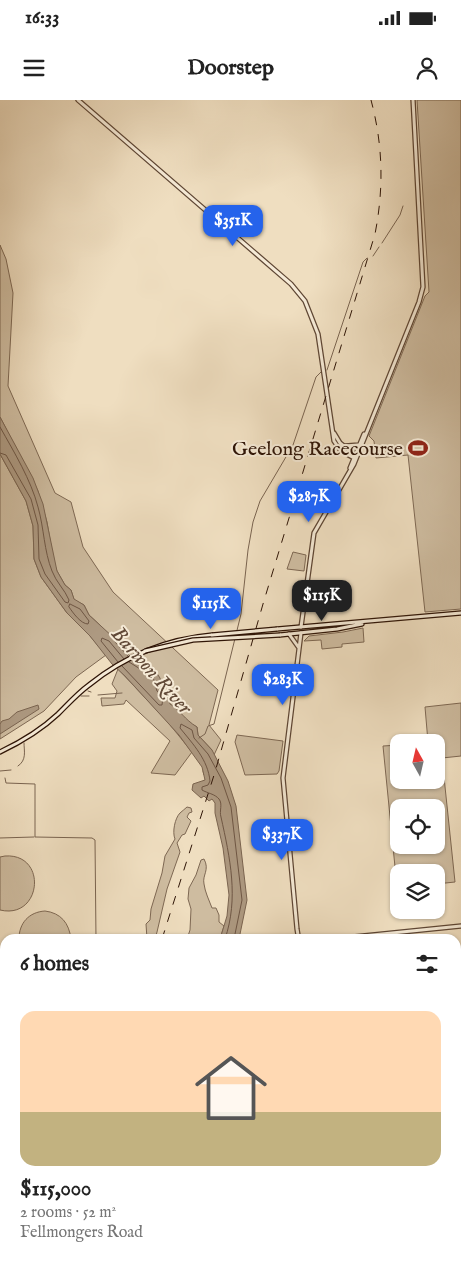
<!DOCTYPE html>
<meta charset="utf-8">
<style>
:root{--surface:#fff;--page:#f2f2f2;--text:#222;--muted:#767676;--line:#e0e0e0;--accent:#2563eb}
body{margin:0;font-family:"IM FELL English",serif;background:var(--page);color:var(--text);height:100vh;display:flex;flex-direction:column;font-size:19px;white-space:nowrap}
*{box-sizing:border-box;margin:0}
p{font-size:16px;color:var(--muted)}
.icon{flex:none;width:28px;height:28px;fill:none;stroke:currentColor;stroke-width:2;stroke-linecap:round;stroke-linejoin:round}
.map{position:relative;flex:1;overflow:hidden}
.side{position:absolute;left:0px;top:834px;width:461px;height:336px;display:flex;flex-direction:column;background:var(--surface);border-radius:15px 15px 0 0;box-shadow:0 1px 4px #0004}
.side>*{flex:none}
.needle{width:32px;rotate:352deg}
.tools{position:absolute;left:390px;top:634px;display:grid;gap:10px}
.tools a{display:grid;place-items:center;width:55px;height:55px;border-radius:10px;background:var(--surface);box-shadow:0 1px 4px #0004;font-size:25px}
.price{position:absolute;translate:-50% -42px;padding:0 11px;border-radius:10px;background:var(--accent);color:#fff;font-size:16px;line-height:32px;filter:drop-shadow(0 1px 2px #0008)}
.price::after{content:'';position:absolute;left:50%;top:30px;width:15px;height:11px;margin-left:-8px;background:inherit;clip-path:polygon(0 0,100% 0,50% 100%)}
.price.current{background:#222;color:#fff}
ul{padding:0;list-style:none}
li{display:grid;align-content:center;gap:10px;height:265px;padding:0 20px}
li+li{border-top:1px solid var(--line)}
li span{display:grid;place-items:center;height:155px;border-radius:15px;color:#555}
li>.icon{margin-inline-start:auto}
span .icon{width:90px;height:90px;fill:#fffc;stroke-width:1}
li b{font-size:21px}
h2{display:flex;justify-content:space-between;align-items:center;height:60px;padding:0 20px;font-size:21px}
.status{display:flex;justify-content:space-between;align-items:center;height:35px;padding:0 25px;background:var(--surface);direction:ltr}
.status svg{height:14px;fill:currentColor}
header{display:flex;justify-content:space-between;align-items:center;height:65px;padding:0 20px;background:var(--surface);font-size:22px;font-weight:700}
.map>svg:first-child{display:block}
</style>
<div class="status"><b>16:33</b><svg viewBox="0 0 49 12"><path d="M0 12V9h3v3zM5 12V6h3v6zM10 12V3h3v9zM15 12V0h3v12zM26 1h20v11H26zM47 4h2v5h-2z"/></svg></div>
<header><svg class="icon" aria-label="menu" viewBox="0 0 24 24"><path d="M4 6h16M4 12h16M4 18h16"/></svg>Doorstep<svg class="icon" aria-label="person" viewBox="0 0 24 24"><circle cx="12" cy="8" r="4"/><path d="M4 21q1-7 8-7t8 7"/></svg></header>
<div class="map">
<svg width="461" height="1169" viewBox="0 0 461 1169">
<rect width="100%" height="100%" fill="#efdec0"/>
<filter id="stains"><feTurbulence type="fractalNoise" baseFrequency=".004" numOctaves="4"/><feColorMatrix values="0 0 0 0 .2 0 0 0 0 .09 0 0 0 0 .02 0 0 0 .5 -.17"/></filter>
<radialGradient id="worn" r=".72"><stop offset=".6" stop-color="#630" stop-opacity="0"/><stop offset="1" stop-color="#630" stop-opacity=".3"/></radialGradient>
<path fill="#cebca0" stroke="#7e6853" fill-rule="evenodd" d="M417,0h44v509l-36,3 -17,-157 -32,3 -2,-17 -5,-5 56,-140 4,-4z
M0,145l6,14 7,34 -5,93 47,107 16,9 12,45 30,45 105,98 -9,35 12,15 -7,15 3,7 -13,13 -1,-4 9,-21 -14,-15 -1,-8 -11,-6 -10,-13 -6,-4 -2,-4v-5l-6,-7 -6,-16 -17,-9 -19,-15 -20,-23 -11,-10 -5,-10 -10,-5 -3,-10 -6,-5 -8,-14 -3,-8 -7,-41 -9,-31 -38,-74z
M0,354l26,47 7,25 1,33 7,18 26,36 23,23 16,19 -30,22 -32,34 -44,28z
M293,452l13,3 -2,16 -17,-2z
M363,528l1,14 -22,2v3l-20,2 -1,-9 -17,1 5,-5 34,-4z
M118,569l48,51 26,32 -17,23 -24,-2 19,-32 -44,-41 -2,4 -22,2 -1,-8h14l2,-7 -5,-7z
M461,603v53l-19,2 13,124 -19,2v-12h-37v15h-2l-14,-141 16,-1v35h37v-38h-13h5l-3,-35zM399,708h37v37h-37z
M237,635l46,6 -4,30 -2,3 -32,1 -10,-33z
M187,707l4,1 1,4 -3,1 -2,4 4,4 -6,13 -3,1 -5,8 3,9 -13,37 -10,43 -2,7h-8l-1,-15 4,-4 1,-11 11,-36 3,-17 10,-17c-3,-7 0,-21 5,-26 2,-2 5,-4 7,-6z
M5,756c43,-3 37,64 -5,54v-53z
M204,759c6,11 -2,16 0,25 1,8 5,16 8,24h4l3,7v7l5,4 -4,13h-33l3,-9 1,-21 -3,-10 1,-11 7,-13 5,-15z
M45,811c16,2 24,12 26,28h-52c0,-16 10,-27 26,-28z"/>
<path fill="#ad9981" stroke="#7a6450" d="M0,317l33,61 10,26 14,67 8,14 6,5 3,9 10,6 5,10 25,23 1,4 13,14 28,16 4,6 2,10 5,4 3,12c11,7 14,15 27,23l1,8 14,15 16,31 8,25 11,94 -8,39h-19l7,-23 2,-21 -6,-47 -8,-35v-10l-3,-4 -3,2 -5,-5 -3,2 -9,-8 1,-6 12,-4 -3,-13 -23,-32 -54,-59 -13,-12 -22,-28 -23,-23 -26,-36 -7,-18 -1,-33 -7,-25 -26,-47z
M38,605l1,4 -39,25v-10l2,-3 7,-2 8,-7z"/>
<g fill="none" stroke-linecap="round" stroke-linejoin="round">
<path stroke="#6e5644" stroke-width="1" d="M0,327c14,25 31,53 38,80 6,21 6,44 14,64 4,11 13,19 17,29l-1,3 -3,-1 -20,-28 -6,-15 -1,-34 -7,-26 -25,-44 -6,-2
M70,504l10,5 9,12 -1,3c-7,0 -15,-11 -19,-17z
M118,562l-17,-21 1,-3 7,3 15,18
M122,566l37,39h3l1,-9 -6,-5 -4,-14 -24,-15
M225,839c14,-41 5,-81 -4,-122 -2,-6 2,-13 -2,-18 -4,-5 -12,-6 -17,-9v-3l6,-2 2,-4c-2,-21 -17,-37 -30,-53l1,-4 11,6 2,8 14,16 13,24 10,29 11,93 -8,39"/>
<path stroke="#7a6450" stroke-width="1" d="M382,143l18,-28 3,-9
M373,156l6,-9
M327,270l36,-108 4,-4
M88,591l3,1
M98,595l24,-2
M81,596h8
M199,638l6,-4 3,-8 6,-2 27,-110 7,-64 5,-28 7,-21 33,-56 23,-68 5,-5
M18,666c9,-6 6,-15 6,-23
M0,671l11,-1
M5,678l1,5 29,1v53l57,1 3,2 1,99
M0,738l34,-1
M0,851l5,6
M241,1169v-4"/>
<defs>
<path id="tertiary" d="M78,0l213,184 14,17 13,33 16,107 7,10 15,8
M334,333l6,10 15,12
M345,346l13,-1
M350,368l14,-34
M301,527l13,-94 40,-69 65,-162 4,-15 -10,-187
M301,533l-18,145 14,151 1,6 3,4
M289,534l10,14
M333,839l128,-13"/>
<path id="secondary" d="M277,529l184,-16
M280,535l57,-6 25,-5
M0,652c21,-10 41,-22 58,-38 10,-10 20,-21 31,-29 36,-29 77,-46 123,-50"/>
<path id="primary" d="M0,1080l5,6
M0,1087l5,6
M50,1165l3,4
M55,1165l2,4"/>
</defs>
<use href="#tertiary" stroke="#5e4634" stroke-width="5.5"/>
<use href="#secondary" stroke="#2e1406" stroke-width="5.5"/>
<use href="#primary" stroke="#2e1406" stroke-width="6"/>
<use href="#tertiary" stroke="#f5ead6" stroke-width="3"/>
<use href="#secondary" stroke="#f5ead6" stroke-width="3"/>
<use href="#primary" stroke="#efdec0" stroke-width="4"/>
<path stroke="#2e1406" stroke-width="1" stroke-dasharray="9 9" stroke-linecap="butt" d="M162,839l53,-167 48,-168 112,-370c9,-46 8,-89 -4,-134
M60,1169l1,-4"/>
<defs>
<path id="secondary-bridge" d="M212,535l65,-6
M145,551l48,-11 87,-5"/>
</defs>
<use href="#secondary-bridge" stroke="#2e1406" stroke-width="5.5" stroke-linecap="butt"/>
<use href="#secondary-bridge" stroke="#f5ead6" stroke-width="3"/>
</g>
<defs>
<symbol id="stadium-bare" viewBox="-9 -9 18 18"><path d="M0-5a6.5 5 0 1 0 0 10a6.5 5 0 1 0 0-10ZM-3.5-1.8h7v3.6h-7Z" fill="#8f2418" stroke="#f5ead6" stroke-width="2.5" paint-order="stroke"/></symbol>
</defs>
<g fill-rule="evenodd">
<use href="#stadium-bare" x="404" y="334" width="28" height="28"/>
</g>
<g text-anchor="middle" stroke-width="4" stroke-linejoin="round" paint-order="stroke">
<g font-size="20" fill="#2e1406" stroke="#f5ead6" text-anchor="end">
<text x="403" y="355">Geelong Racecourse</text>
</g>
<g font-size="21" font-style="italic" fill="#614937" stroke="#f5ead6">
<text transform="translate(152 570) rotate(48)" y="7">Barwon River</text>
</g>
</g>
<rect width="100%" height="100%" filter="url(#stains)"/>
<rect width="100%" height="100%" fill="url(#worn)"/>
</svg>
<div class="tools">
<a><svg class="needle" viewBox="-14 -14 28 28"><path d="M0-13l5 13h-10z" fill="#e53935"/><path d="M0 13l5-13h-10z" fill="#767676"/></svg></a>
<a><svg class="icon" aria-label="locate" viewBox="0 0 24 24"><circle cx="12" cy="12" r="6"/><path d="M12 2v4M12 18v4M2 12h4M18 12h4"/></svg></a>
<a><svg class="icon" aria-label="layers" viewBox="0 0 24 24"><path d="M12 4l9 5-9 5-9-5zM3 14l9 5 9-5"/></svg></a>
</div>
<b class="price" style="left:233px;top:147px">$351K</b>
<b class="price" style="left:309px;top:423px">$287K</b>
<b class="price current" style="left:322px;top:522px">$115K</b>
<b class="price" style="left:211px;top:530px">$115K</b>
<b class="price" style="left:283px;top:606px">$283K</b>
<b class="price" style="left:282px;top:761px">$337K</b>
<section class="side">
<h2>6 homes<svg class="icon" aria-label="filters" viewBox="0 0 24 24"><path d="M4 7h16M4 17h16"/><circle cx="9" cy="7" r="2"/><circle cx="15" cy="17" r="2"/></svg></h2>
<ul>
<li><span style="background:linear-gradient(#ffd9b3 65%,#c2b280 0)"><svg class="icon" aria-label="home" viewBox="0 0 24 24"><path d="M3 11l9-7 9 7M6 9v11h12V9"/></svg></span><div><b>$115,000</b><p>2 rooms · 52 m²</p><p>Fellmongers Road</p></div></li>
</ul>
</section>
</div>
